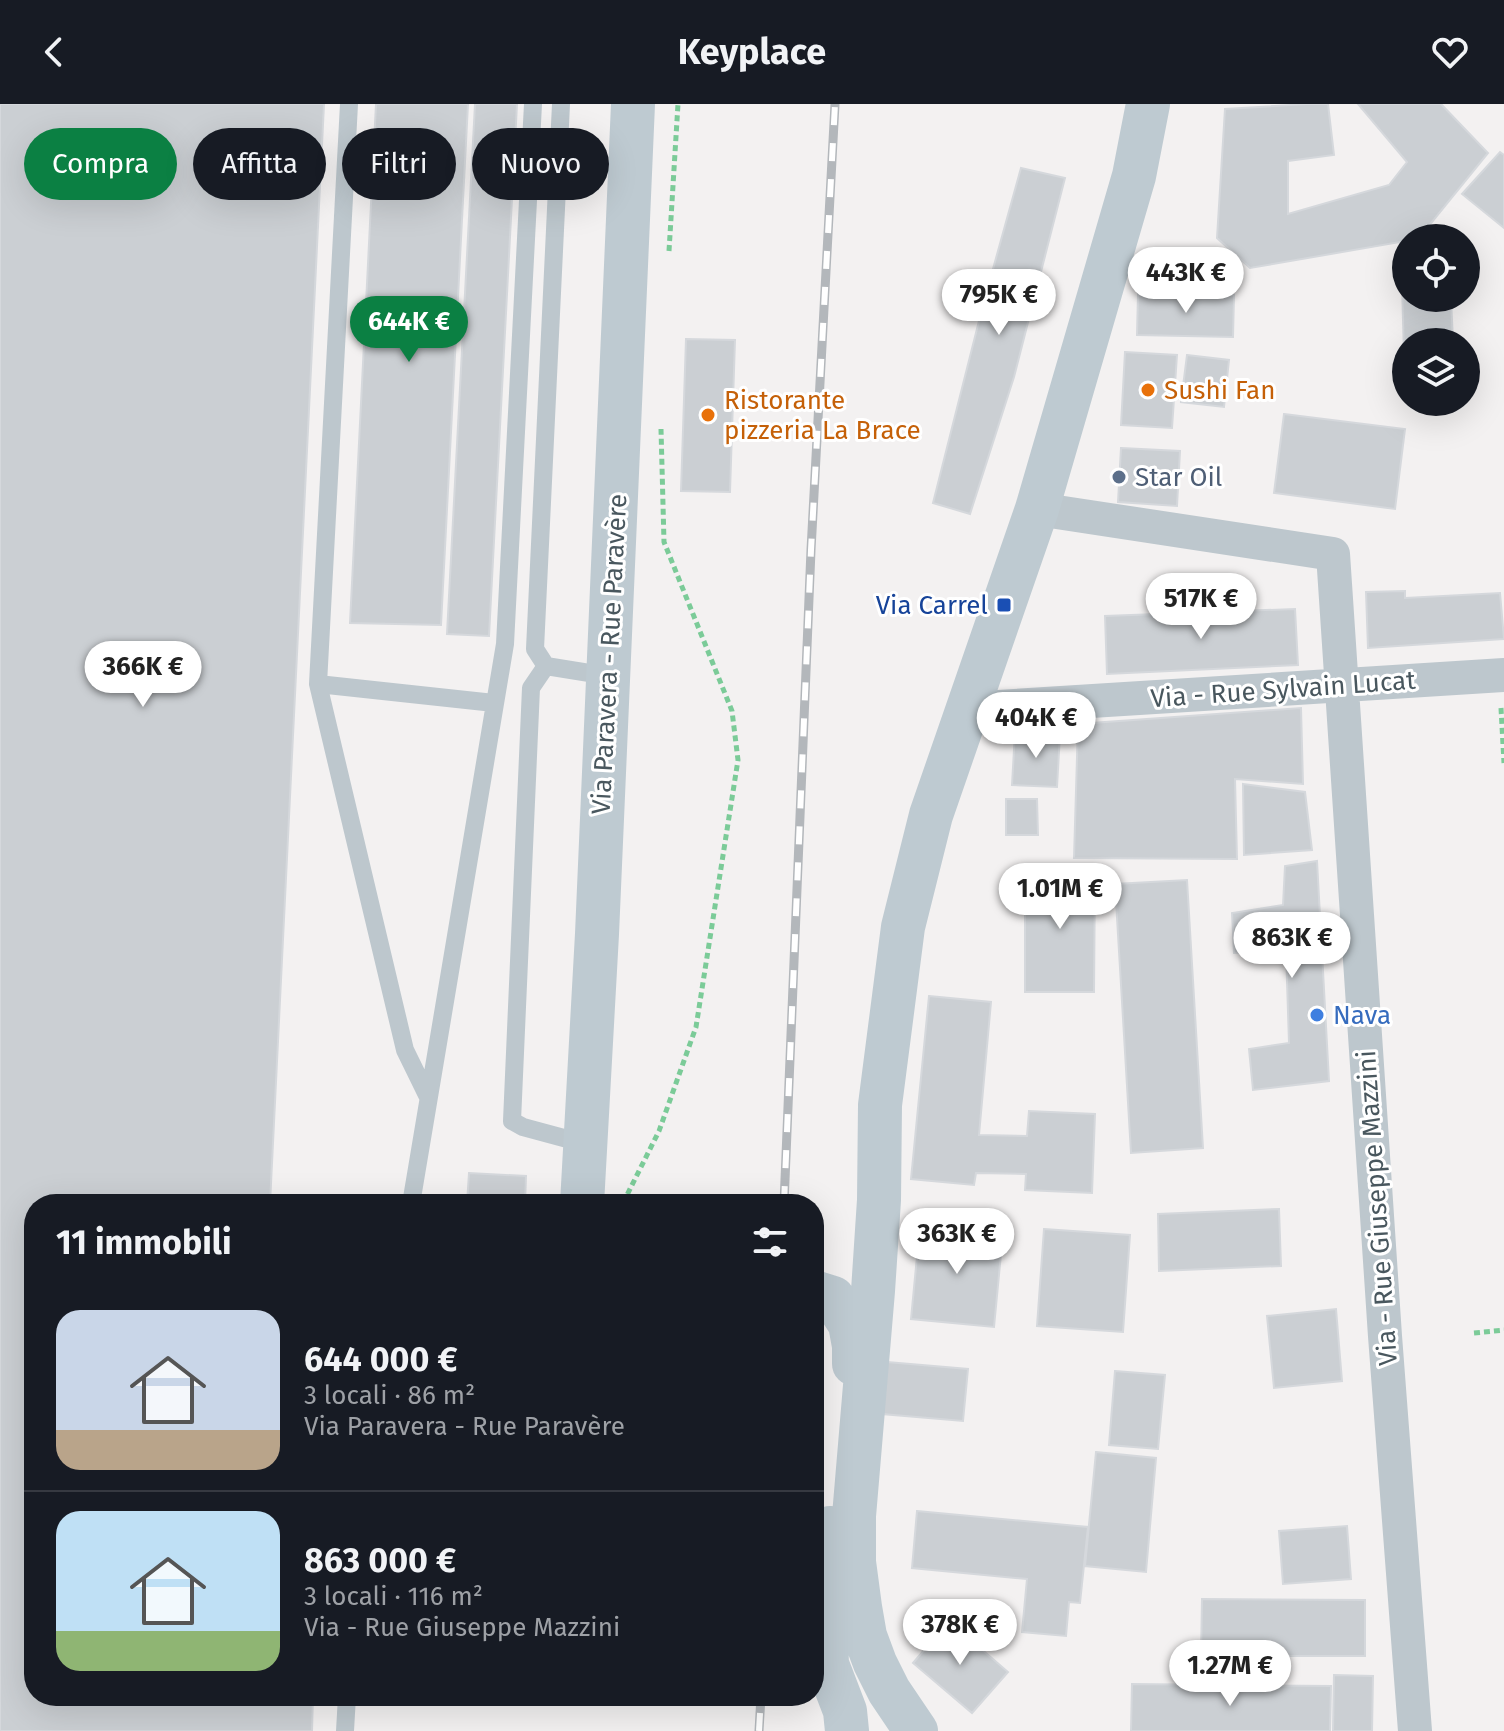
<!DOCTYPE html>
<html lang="it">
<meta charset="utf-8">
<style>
:root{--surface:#171b24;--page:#20242c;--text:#f1f3f6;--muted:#9ea1a6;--line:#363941;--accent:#0b8043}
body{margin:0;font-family:"Fira Sans",sans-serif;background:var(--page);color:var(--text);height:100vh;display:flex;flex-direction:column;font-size:30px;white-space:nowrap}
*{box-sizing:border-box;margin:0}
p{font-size:26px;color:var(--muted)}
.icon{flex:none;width:44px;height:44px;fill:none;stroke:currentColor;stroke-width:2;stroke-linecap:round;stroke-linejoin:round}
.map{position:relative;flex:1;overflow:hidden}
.panel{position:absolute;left:24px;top:1090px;width:800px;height:512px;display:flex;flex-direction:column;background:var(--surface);border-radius:32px;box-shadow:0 8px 32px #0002}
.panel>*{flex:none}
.guide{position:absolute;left:24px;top:24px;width:800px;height:72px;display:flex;gap:16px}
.tools{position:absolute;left:1392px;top:120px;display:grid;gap:16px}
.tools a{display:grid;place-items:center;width:88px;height:88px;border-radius:50%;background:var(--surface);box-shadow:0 8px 32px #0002;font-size:40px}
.price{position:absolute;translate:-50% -68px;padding:0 18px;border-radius:28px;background:#fff;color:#222;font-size:26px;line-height:52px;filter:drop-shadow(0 2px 4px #0008)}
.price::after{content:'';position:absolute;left:50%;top:48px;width:24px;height:18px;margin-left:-12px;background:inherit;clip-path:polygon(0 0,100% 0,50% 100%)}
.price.on{background:var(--accent);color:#fff}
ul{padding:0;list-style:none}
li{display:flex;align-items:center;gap:24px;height:200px;padding:0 32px}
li+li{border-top:2px solid var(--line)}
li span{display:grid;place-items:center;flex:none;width:224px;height:160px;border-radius:24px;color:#555}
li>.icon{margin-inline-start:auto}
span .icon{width:96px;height:96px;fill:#fffc;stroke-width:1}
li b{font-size:34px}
h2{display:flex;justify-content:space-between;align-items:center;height:96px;padding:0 32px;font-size:34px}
.chip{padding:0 28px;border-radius:36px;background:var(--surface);box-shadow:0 8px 32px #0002;font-size:28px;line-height:72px}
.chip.on{background:var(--accent);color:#fff}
header{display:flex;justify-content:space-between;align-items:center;height:104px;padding:0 32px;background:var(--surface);font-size:36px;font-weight:700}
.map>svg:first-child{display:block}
</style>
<header><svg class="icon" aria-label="back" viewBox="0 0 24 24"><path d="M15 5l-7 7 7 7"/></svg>Keyplace<svg class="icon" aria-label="heart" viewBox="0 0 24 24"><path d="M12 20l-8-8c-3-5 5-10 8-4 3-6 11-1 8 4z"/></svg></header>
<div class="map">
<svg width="1504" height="1627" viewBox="0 0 1504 1627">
<rect width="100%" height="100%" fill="#f3f1f1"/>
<path fill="#cbcfd3" stroke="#d5d8dc" stroke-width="2" d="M0,0h324l-54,1100h-236v492h279l-1,35h-312z
M376,0h92l-27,521 -91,-2z
M475,0h42l-28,532 -42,-2z
M1307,0h21l6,51 -46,6v53l101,-29 18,-23 -49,-58h83l47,49 -69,85h-13v3l-156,27 -33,-30 8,-129z
M1500,48l4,3v73l-42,-34z
M1021,64l44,10 -51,199 -44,137 -37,-11 50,-198z
M1401,147h5v47h45l2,44h-47v12h-2z
M1138,190l96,1 -1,42 -96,-2z
M686,235l49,1 -5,152 -49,-1z
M1125,248l52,3 -5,73 -51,-3z
M1187,251l42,5 -5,47 -43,-5z
M1284,310l121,15 -10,80 -121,-16z
M1121,344l59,3 -3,55 -59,-4z
M1405,487v7l95,-5 4,46 -136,9 -2,-56z
M1295,505l3,56 -191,9 -2,-58z
M1301,604l2,76 -68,-5 2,80 -163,-1 4,-134z
M1015,628l45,2 -3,53 -45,-2z
M1243,680l62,8 7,58 -68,5z
M1006,695h31l1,36h-32z
M1317,757l12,220 -76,9 -4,-41 40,-6 -3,-93 -52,3 -2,-40 51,-8 2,-39z
M1025,767h70l-1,121h-69z
M1187,776l16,268 -72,5 -16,-269z
M929,892l62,6 -12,133 48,1 2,-25 66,3 -3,79 -67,-3 1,-16 -50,-1 -2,12 -63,-6z
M469,1069l57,3 -1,28h-58z
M1279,1105l2,57 -122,5 -1,-57z
M920,1121l83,8 -9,94 -83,-8z
M1044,1125l86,6 -7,97 -86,-6z
M1336,1205l6,72 -68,7 -7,-72z
M887,1258l81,7 -5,52 -81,-7z
M1115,1267l50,4 -7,74 -49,-4z
M1096,1348l60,6 -10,114 -61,-6z
M917,1407l171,16 -8,76 -11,-1 -3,34 -44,-4 5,-53 -115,-11z
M1347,1422l4,53 -68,5 -4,-53z
M1202,1495l163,1v56h-164z
M949,1517l59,51 -36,41 -59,-50z
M1334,1571l39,1 -1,55h-39z
M1132,1580l199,2 -1,45h-199z"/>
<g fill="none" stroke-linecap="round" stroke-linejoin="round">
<path stroke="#7bcb98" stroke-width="5" stroke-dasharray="6 4" stroke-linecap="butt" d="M669,147l9,-147
M1501,604l3,55
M623,1099l36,-72 37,-104 42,-267 -6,-49 -68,-169 -3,-113
M1474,1229l30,-3"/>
<path stroke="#bdc7cd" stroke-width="18" d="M349,0l-31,580 87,366 23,47
M561,0l-26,545 11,17 62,10
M546,562l-15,22 -19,433 11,6 63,17
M318,580l176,19
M411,1100l94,-560 28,-540
M345,1627l2,-35"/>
<path stroke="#bdc7cd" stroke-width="34" d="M1037,405l296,45 52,782 30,395
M966,605l538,-34"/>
<path stroke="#becad1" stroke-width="44" d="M582,1100l15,-270 36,-830
M814,1188l19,6 17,26 4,22v18
M830,1424l-5,86 2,50 18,47 2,20
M916,1627l-27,-40 -14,-28 -10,-27 -5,-29 -6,-45v-46l19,-225 6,-91 1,-95 23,-178 28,-112 106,-306 97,-333 14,-72"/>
<defs>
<path id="rail" d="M784,1100l27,-654 24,-446
M759,1627l2,-35"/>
</defs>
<use href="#rail" stroke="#b3b7bb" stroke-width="9"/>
<use href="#rail" stroke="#fff" stroke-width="6" stroke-dasharray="18" stroke-linecap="butt"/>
</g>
<g fill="#e8710a" stroke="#fff" stroke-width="3">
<circle cx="1148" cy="286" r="8"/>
<circle cx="708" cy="311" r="8"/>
</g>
<circle fill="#5c6f8a" stroke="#fff" stroke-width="3" cx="1119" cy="373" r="8"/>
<rect fill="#1a4fb4" stroke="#fff" stroke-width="3" x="996" y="493" width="16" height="16" rx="4"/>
<circle fill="#3f7fe0" stroke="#fff" stroke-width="3" cx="1317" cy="911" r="8"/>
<g text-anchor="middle" stroke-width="6" stroke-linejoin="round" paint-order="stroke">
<g font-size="26" fill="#c56008" stroke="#fff" text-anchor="start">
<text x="1164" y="295">Sushi Fan</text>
<text x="724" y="305">Ristorante<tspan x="724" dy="30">pizzeria La Brace</tspan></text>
</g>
<g font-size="26" fill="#4e5e75" stroke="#fff" text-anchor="start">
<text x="1135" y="382">Star Oil</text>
</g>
<g font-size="26" fill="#164399" stroke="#fff" text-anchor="end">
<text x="988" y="510">Via Carrel</text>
</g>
<g font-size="26" fill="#49575e" stroke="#fff">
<text transform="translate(609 550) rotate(-87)" y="9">Via Paravera - Rue Paravère</text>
<text transform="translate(1283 585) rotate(-4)" y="9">Via - Rue Sylvain Lucat</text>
<text transform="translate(1377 1104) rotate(-94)" y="9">Via - Rue Giuseppe Mazzini</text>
</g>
<g font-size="26" fill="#366cbe" stroke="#fff" text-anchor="start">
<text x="1333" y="920">Nava</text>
</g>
</g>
</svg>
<div class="tools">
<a><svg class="icon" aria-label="locate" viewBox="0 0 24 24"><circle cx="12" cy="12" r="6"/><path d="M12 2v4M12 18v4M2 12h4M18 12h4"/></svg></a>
<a><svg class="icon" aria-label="layers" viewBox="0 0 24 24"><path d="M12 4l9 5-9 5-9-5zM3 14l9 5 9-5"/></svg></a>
</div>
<b class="price" style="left:1186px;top:211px">443K €</b>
<b class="price" style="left:999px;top:233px">795K €</b>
<b class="price on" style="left:409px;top:260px">644K €</b>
<b class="price" style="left:1201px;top:537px">517K €</b>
<b class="price" style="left:143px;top:605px">366K €</b>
<b class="price" style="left:1036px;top:656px">404K €</b>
<b class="price" style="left:1060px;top:827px">1.01M €</b>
<b class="price" style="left:1292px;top:876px">863K €</b>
<b class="price" style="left:957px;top:1172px">363K €</b>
<b class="price" style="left:960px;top:1563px">378K €</b>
<b class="price" style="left:1230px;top:1604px">1.27M €</b>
<div class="guide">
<a class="chip on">Compra</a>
<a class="chip">Affitta</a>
<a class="chip">Filtri</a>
<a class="chip">Nuovo</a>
</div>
<section class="panel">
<h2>11 immobili<svg class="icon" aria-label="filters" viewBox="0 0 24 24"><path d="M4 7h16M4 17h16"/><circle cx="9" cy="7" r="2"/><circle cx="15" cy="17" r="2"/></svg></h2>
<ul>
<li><span style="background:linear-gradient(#c9d6e8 75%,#b9a48a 0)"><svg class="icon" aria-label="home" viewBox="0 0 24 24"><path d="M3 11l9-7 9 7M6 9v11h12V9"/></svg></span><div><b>644 000 €</b><p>3 locali · 86 m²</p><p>Via Paravera - Rue Paravère</p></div></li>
<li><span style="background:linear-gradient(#bfe0f5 75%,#8fb573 0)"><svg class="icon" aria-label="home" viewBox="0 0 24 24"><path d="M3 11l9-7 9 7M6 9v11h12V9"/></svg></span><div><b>863 000 €</b><p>3 locali · 116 m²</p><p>Via - Rue Giuseppe Mazzini</p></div></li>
</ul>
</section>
</div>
